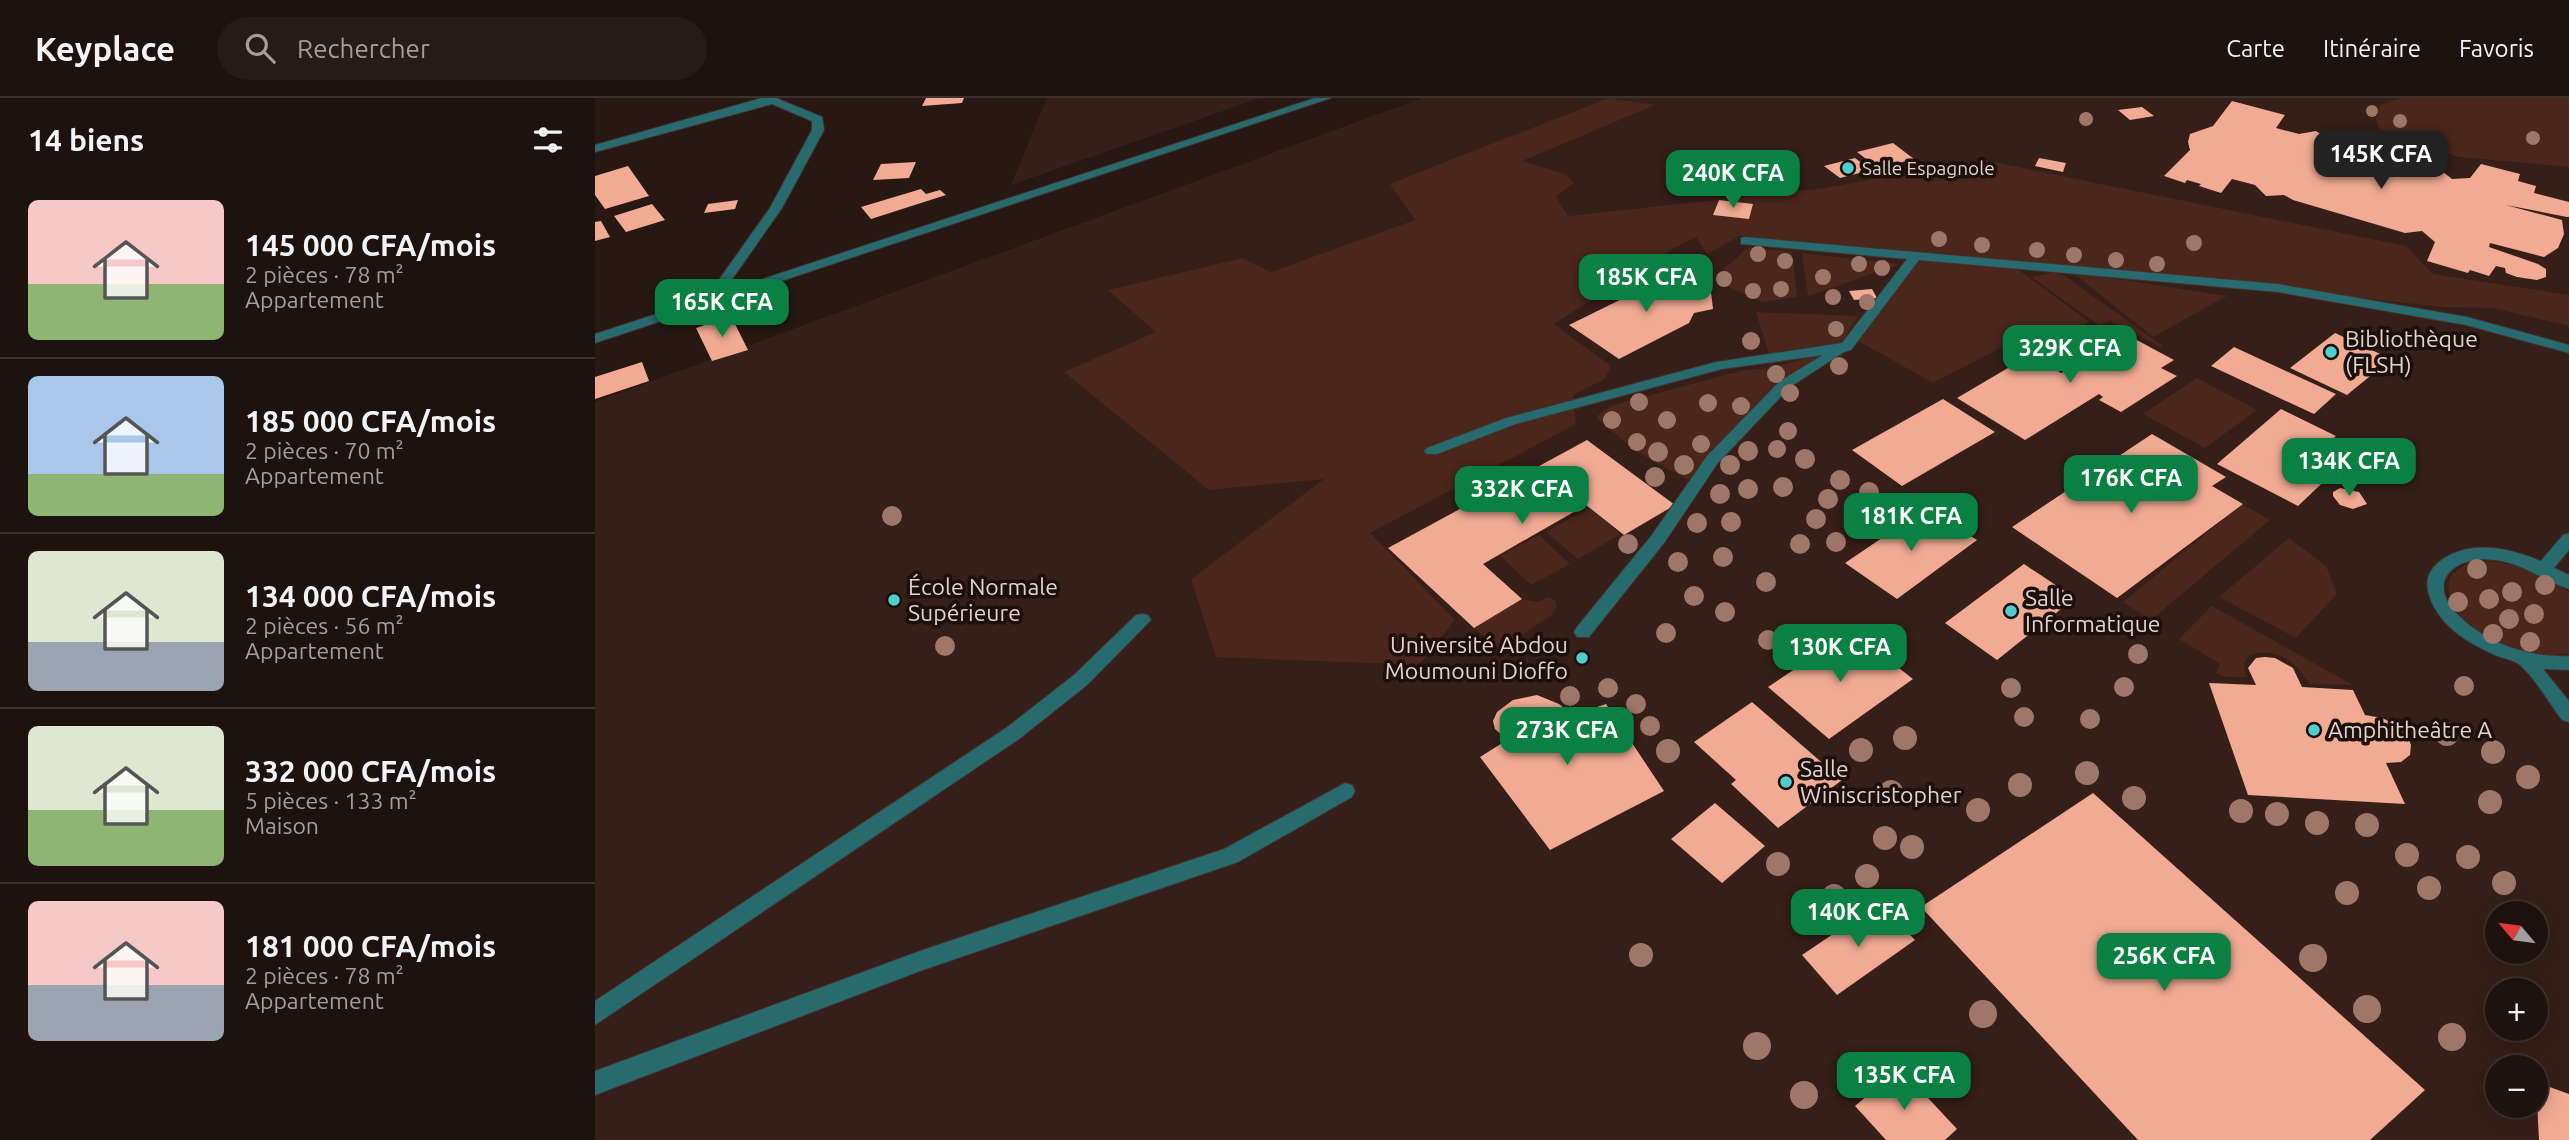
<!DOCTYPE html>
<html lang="fr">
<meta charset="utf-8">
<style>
:root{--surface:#1e120e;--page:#261b17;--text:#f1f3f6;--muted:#a19e9e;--line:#3c322e;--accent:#0b8043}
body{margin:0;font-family:Ubuntu,sans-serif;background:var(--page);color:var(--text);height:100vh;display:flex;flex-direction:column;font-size:26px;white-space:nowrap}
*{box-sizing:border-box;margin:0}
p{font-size:23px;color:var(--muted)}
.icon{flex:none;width:38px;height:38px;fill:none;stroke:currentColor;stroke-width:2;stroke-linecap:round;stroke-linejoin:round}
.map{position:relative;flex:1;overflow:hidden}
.panel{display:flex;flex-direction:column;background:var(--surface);width:595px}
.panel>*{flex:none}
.needle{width:46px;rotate:299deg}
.tools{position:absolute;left:1890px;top:803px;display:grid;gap:14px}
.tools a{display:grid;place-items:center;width:63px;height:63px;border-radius:50%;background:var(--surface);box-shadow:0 4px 18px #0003,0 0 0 2px var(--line);font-size:35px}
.price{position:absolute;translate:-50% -60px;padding:0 16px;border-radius:14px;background:var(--accent);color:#fff;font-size:23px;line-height:46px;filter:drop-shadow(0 2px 4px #0008)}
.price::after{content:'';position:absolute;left:50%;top:42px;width:21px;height:16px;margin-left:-10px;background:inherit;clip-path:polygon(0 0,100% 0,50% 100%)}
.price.selected{background:#222;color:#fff}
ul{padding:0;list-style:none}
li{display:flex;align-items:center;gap:21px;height:175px;padding:0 28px}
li+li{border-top:2px solid var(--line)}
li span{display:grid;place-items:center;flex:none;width:196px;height:140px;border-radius:10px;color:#555}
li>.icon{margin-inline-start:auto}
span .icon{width:84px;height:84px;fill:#fffc;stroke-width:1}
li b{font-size:30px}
h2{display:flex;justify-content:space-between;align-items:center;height:84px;padding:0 28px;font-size:30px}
header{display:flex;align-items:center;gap:42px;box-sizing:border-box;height:98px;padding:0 35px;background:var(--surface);border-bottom:2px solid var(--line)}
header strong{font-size:33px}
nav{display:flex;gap:38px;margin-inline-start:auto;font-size:24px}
.search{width:490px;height:63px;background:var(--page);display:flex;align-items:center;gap:18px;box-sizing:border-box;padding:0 24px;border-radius:38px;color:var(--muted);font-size:26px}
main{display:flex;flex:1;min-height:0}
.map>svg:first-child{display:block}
</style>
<header>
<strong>Keyplace</strong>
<div class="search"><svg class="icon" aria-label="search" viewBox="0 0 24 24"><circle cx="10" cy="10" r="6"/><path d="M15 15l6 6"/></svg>Rechercher</div>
<nav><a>Carte</a><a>Itinéraire</a><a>Favoris</a></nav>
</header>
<main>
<section class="panel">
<h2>14 biens<svg class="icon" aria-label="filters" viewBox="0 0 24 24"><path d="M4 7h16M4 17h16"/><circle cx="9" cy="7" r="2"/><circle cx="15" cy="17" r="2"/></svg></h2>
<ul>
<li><span style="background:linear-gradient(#f6c9c9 60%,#8fb573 0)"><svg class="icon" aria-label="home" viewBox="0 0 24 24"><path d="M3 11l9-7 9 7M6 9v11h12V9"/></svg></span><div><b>145 000 CFA/mois</b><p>2 pièces · 78 m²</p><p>Appartement</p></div></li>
<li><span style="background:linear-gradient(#a9c7e8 70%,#8fb573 0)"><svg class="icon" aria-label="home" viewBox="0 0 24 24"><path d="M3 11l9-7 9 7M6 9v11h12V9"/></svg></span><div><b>185 000 CFA/mois</b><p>2 pièces · 70 m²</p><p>Appartement</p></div></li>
<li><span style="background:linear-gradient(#dfe7d0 65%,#9aa5b1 0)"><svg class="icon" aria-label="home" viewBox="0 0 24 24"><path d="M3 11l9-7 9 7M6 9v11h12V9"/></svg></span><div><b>134 000 CFA/mois</b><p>2 pièces · 56 m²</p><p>Appartement</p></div></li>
<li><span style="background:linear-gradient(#dfe7d0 60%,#8fb573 0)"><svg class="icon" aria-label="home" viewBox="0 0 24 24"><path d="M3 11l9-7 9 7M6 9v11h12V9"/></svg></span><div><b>332 000 CFA/mois</b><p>5 pièces · 133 m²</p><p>Maison</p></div></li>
<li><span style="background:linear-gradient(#f6c9c9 60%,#9aa5b1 0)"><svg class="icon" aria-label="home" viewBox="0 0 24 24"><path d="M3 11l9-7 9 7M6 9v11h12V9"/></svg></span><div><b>181 000 CFA/mois</b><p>2 pièces · 78 m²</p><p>Appartement</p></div></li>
</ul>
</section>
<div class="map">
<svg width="1974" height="1042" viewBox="0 0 1974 1042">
<rect width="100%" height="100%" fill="#281812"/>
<path fill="#351f18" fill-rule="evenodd" d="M452,0h213l-249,87z
M827,0h1147v1042h-1974v-738zM1902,816h39v38h-39zM1902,892h39v39h-39zM1902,970h39v38h-39z"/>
<path fill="#4b261a" d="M1013,0l47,7 -133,56 43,13 9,9 -18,14 12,19 256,-28 159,-28 423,86 27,28 136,21v31l-76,-18 -51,-1 -264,-29 -438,-42 -33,18 -11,-17 -22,11 -120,76 57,42 -6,13 -32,16 3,29 -206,109 85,87 -36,45 -203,-8 -25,-78 133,-100 -115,11 -145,-118 92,-40 -48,-42 135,-32 28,14 144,-52 -25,-36z
M1805,0h169v69l-110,-10 -78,-23 -5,-15 4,-14z
M1153,149l44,5 5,45 -34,5 -50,-22z
M1207,155l98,11 -92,32z
M1324,159l93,8 77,57 -45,23 -21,-9 -90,47 -76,-43z
M1464,174l104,74 -3,1 -49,-26 -12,4 -68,-48z
M1477,174l155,24 -74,41z
M1161,214l102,4 -17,28 -72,10z
M1232,255l-47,29 -92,98 -54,-30 -38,-33 14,-11 134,-36 26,-2z
M1602,280l60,32 -52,38 -62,-34z
M1647,406l28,16 -119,100 -28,-18z
M994,410l32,26 -43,25 -32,-27z
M944,437l31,29 -39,21 -31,-29z
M1694,440l37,28 11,28 -41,44 -77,-41z
M1892,463c30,3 59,12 82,31v61c-11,2 -21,3 -33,1 -32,-6 -102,-37 -85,-79l14,-10z
M954,499l6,3 2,6 -5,9 -52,34 -26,-21 48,-29 16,3z
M1617,508l141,79 -43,-1c-15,-22 -33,-38 -61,-29l-5,9 2,13h-21l-9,-4 4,-9 -41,-25z"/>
<path fill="#f1ab93" d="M331,0h38l-2,5 -40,3z
M1637,3l53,14 -9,13 23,6 17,-3 14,9 108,28 14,11 18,-1 11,-14 39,10 -2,7 18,5 -2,7 35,9v15h-2l-61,-12 56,15 2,14 -6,14 -14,9 -54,-14 -1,4 49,17 8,5v8l-9,3 -20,-3 -11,-4 -1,-5 -9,-2 -7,10 -19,-6 -2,3 -41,-12 8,-19 -13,-11 -17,2 -112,-33 -9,-5 -18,1 -11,-11 -23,-6 -11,14 -22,-7 2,-2 -14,-4 -2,3 -21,-7 26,-26 -2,-8 2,-8 23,-8z
M1547,9l12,9 -24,4 -12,-10z
M1298,45l21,16 -36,9 -21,-16z
M1260,60l16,12 -31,8 -16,-12z
M1444,60l27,5 -3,9 -28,-6z
M321,64l-7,16 -36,2 8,-16z
M33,68l21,30 -44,13 -10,-14v-19z
M326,91l5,5 14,-4 6,5 -75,24 -10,-12z
M143,102l-3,9 -31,4 4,-9z
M1124,102l34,4 -4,15 -36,-4z
M57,106l13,16 -39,12 -12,-16z
M6,123l9,16 -15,4v-19z
M1069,178h19l17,5 11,11 2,17 -19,4 -5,10 -70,36 -50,-34 69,-34 -10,-7z
M1277,191l5,9 -23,2 -5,-9z
M136,218l17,34 -36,11 -16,-33z
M1523,232l56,30 -13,8 16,8 -56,36 -22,-12 4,-3 -4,-3 -74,46 -68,-42 73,-43 31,18 11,-6 -8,-4z
M1740,235l56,26 -44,36 -57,-27z
M1639,249l102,47 -22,20 -103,-48z
M47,264l7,19 -54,18v-22z
M1348,301l52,33 -93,54 -50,-36z
M1686,311l55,27 -23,21 24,12 -39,37 -81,-42z
M1557,336l74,43 -14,9 31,18 -126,94 -105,-71z
M992,342l88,65 -51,30 -38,-30 -103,59 39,35 -48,29 -86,-80z
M1745,390l19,4 8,12 -14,5 -13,-4 -7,-9v-4z
M1331,410l51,32 -80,59 -52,-36z
M1429,466l51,34 -78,62 -52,-37z
M1257,533l61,48 -84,60 -61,-52z
M1670,559l10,1 18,10 9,19 51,3 12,25 17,3 15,7 10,10 4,10 -1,10 -9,7 -15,1 19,41 -157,-9 -39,-112 47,2 -8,-17 8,-10z
M942,597l22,9 14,11 33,-11 58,87 -114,59 -70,-93 27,-17 -12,-11 -2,-8 4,-9 16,-12z
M1157,604l90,78 -64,48 -47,-44 5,-4 -42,-38z
M1498,695l332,297 -55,50h-232l-217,-233z
M1120,705l50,43 -43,37 -51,-44z
M1284,805l36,37 -78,55 -35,-40z
M1305,970l57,61 -12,11h-59l-31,-34z
M1941,984l33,12v46h-30z"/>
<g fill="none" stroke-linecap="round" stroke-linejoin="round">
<defs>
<path id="minor" d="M167,0h14l46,19 2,13 -42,78 -59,84 592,-194h16l-736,245v-9l111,-36 64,-90 42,-78v-9l-40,-17 -177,48v-7z
M1150,139l533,47 189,33 102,28v8l-103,-28 -188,-33 -359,-32 -68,90 -7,2 -54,35 -73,77 -53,79 -75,94h-12l-3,-5 3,-5 75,-92 55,-79 73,-75 43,-26 -101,14 -206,55 -79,30h-10l-3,-3 3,-3 79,-30 210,-56 126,-19 65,-84 -166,-15v-6z
M1974,435v17l-15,18 15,7v14c-26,-8 -46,-26 -74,-29 -37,-5 -71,19 -38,54 28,29 73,44 112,42v14l-26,-1 26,32v21l-7,-2c-13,-17 -26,-41 -42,-55 -6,-5 -18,-7 -25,-10 -29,-13 -59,-31 -67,-64 -4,-18 9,-30 24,-37 29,-13 61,-4 89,7l22,-26z
M547,516l6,1 3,5 -64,65 -68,54 -424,286v-24l411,-273 68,-53 62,-60z
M750,685l7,2 3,6 -3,6 -114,65 -318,109 -325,124v-24l325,-120 304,-102z"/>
</defs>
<use href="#minor" stroke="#42322d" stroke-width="2"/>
<use href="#minor" fill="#276b6e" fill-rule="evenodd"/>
</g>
<g fill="#9e7769">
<circle cx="1777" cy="13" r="6"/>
<circle cx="1491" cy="21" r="7"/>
<circle cx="1805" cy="23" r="7"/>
<circle cx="1938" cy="40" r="7"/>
<circle cx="1344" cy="141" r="8"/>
<circle cx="1599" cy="145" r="8"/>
<circle cx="1387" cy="147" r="8"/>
<circle cx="1442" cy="152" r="8"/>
<circle cx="1163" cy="156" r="8"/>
<circle cx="1479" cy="157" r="8"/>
<circle cx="1521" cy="162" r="8"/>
<circle cx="1190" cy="163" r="8"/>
<circle cx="1264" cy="166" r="8"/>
<circle cx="1562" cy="166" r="8"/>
<circle cx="1287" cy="170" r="8"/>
<circle cx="1228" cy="179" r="8"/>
<circle cx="1129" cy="181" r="8"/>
<circle cx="1186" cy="191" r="8"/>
<circle cx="1158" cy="193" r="8"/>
<circle cx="1238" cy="199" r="8"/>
<circle cx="1272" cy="204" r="8"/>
<circle cx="1241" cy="231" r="8"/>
<circle cx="1156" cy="243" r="9"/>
<circle cx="1244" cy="268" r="9"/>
<circle cx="1181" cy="276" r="9"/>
<circle cx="1195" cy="295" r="9"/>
<circle cx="1044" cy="304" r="9"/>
<circle cx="1113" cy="305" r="9"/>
<circle cx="1146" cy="308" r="9"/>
<circle cx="1017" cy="322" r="9"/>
<circle cx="1072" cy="322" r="9"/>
<circle cx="1193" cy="333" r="9"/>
<circle cx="1042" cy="344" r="9"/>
<circle cx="1106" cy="346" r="9"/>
<circle cx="1182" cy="351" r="9"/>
<circle cx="1153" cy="353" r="10"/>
<circle cx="1063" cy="354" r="10"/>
<circle cx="1210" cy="361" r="10"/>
<circle cx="1089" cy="367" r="10"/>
<circle cx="1135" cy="367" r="10"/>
<circle cx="1060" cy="379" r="10"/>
<circle cx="1245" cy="382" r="10"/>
<circle cx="1188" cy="389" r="10"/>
<circle cx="1153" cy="391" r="10"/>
<circle cx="1274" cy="394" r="10"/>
<circle cx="1125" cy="396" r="10"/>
<circle cx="1233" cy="401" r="10"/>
<circle cx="1263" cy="412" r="10"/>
<circle cx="297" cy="418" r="10"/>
<circle cx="1221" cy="421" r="10"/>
<circle cx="1136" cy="424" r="10"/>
<circle cx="1102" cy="425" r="10"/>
<circle cx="1241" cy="444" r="10"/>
<circle cx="1033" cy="446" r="10"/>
<circle cx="1205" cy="446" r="10"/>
<circle cx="1128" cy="459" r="10"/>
<circle cx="1083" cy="464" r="10"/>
<circle cx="1882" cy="471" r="10"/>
<circle cx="1171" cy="484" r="10"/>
<circle cx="1950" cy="487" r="10"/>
<circle cx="1917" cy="494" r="10"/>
<circle cx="1099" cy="498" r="10"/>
<circle cx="1894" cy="501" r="10"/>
<circle cx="1863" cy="504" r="10"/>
<circle cx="1130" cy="514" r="10"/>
<circle cx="1939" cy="516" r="10"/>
<circle cx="1914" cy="521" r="10"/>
<circle cx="1071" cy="535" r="10"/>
<circle cx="1898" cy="536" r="10"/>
<circle cx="1173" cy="542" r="10"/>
<circle cx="1935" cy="544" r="10"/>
<circle cx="350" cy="548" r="10"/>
<circle cx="1543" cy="556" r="10"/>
<circle cx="1869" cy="588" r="10"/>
<circle cx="1529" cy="589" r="10"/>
<circle cx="1013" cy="590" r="10"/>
<circle cx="1416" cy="590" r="10"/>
<circle cx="975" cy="598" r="10"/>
<circle cx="1041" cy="606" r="10"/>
<circle cx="1429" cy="619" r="10"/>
<circle cx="1495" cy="621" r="10"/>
<circle cx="1055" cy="628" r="10"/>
<circle cx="1852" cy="636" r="12"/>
<circle cx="1310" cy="640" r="12"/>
<circle cx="1266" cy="652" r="12"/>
<circle cx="1073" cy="653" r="12"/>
<circle cx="1898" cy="654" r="12"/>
<circle cx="1492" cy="675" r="12"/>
<circle cx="1933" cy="679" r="12"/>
<circle cx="1425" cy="687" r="12"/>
<circle cx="1296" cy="694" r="12"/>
<circle cx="1539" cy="700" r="12"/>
<circle cx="1895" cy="704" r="12"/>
<circle cx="1383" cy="712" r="12"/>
<circle cx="1646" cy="713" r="12"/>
<circle cx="1682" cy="716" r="12"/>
<circle cx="1722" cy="725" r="12"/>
<circle cx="1772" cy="727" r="12"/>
<circle cx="1290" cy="740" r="12"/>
<circle cx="1317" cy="749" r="12"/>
<circle cx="1812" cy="757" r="12"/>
<circle cx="1873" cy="759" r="12"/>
<circle cx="1183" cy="766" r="12"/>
<circle cx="1272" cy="778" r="12"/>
<circle cx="1909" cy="785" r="12"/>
<circle cx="1834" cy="790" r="12"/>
<circle cx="1752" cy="795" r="12"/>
<circle cx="1239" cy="798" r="12"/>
<circle cx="1046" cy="857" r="12"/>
<circle cx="1718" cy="860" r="14"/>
<circle cx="1772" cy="911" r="14"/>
<circle cx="1388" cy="916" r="14"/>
<circle cx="1857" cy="939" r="14"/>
<circle cx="1162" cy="948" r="14"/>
<circle cx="1209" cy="997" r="14"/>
</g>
<g fill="#51ccd1" stroke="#1e0f0a" stroke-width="2.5">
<circle cx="1253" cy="70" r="7"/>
<circle cx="1736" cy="254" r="7"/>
<circle cx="299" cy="502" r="7"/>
<circle cx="1416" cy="513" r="7"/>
<circle cx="987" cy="560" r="7"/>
<circle cx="1719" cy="632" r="7"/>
<circle cx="1191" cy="684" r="7"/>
</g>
<g text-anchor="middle" stroke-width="7" stroke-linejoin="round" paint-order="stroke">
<g font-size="19" fill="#dfd4d0" stroke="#1e0f0a" text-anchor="start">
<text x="1267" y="77">Salle Espagnole</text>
</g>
<g font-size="23" fill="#dfd4d0" stroke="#1e0f0a" text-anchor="start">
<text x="1750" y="249">Bibliothèque<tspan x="1750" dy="26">(FLSH)</tspan></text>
<text x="313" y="497">École Normale<tspan x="313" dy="26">Supérieure</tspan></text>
<text x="1430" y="508">Salle<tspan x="1430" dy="26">Informatique</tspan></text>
<text x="973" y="555" text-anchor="end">Université Abdou<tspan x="973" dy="26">Moumouni Dioffo</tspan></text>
<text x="1733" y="640">Amphitheâtre A</text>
<text x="1205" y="679">Salle<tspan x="1205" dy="26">Winiscristopher</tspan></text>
</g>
</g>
</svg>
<div class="tools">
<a><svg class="needle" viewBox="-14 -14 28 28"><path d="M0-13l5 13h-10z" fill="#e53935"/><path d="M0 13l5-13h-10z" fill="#a19e9e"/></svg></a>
<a>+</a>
<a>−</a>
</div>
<b class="price selected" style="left:1786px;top:93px">145K CFA</b>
<b class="price" style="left:1138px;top:112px">240K CFA</b>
<b class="price" style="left:1051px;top:216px">185K CFA</b>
<b class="price" style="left:127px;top:241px">165K CFA</b>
<b class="price" style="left:1475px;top:287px">329K CFA</b>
<b class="price" style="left:1754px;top:400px">134K CFA</b>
<b class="price" style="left:1536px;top:417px">176K CFA</b>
<b class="price" style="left:927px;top:428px">332K CFA</b>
<b class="price" style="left:1316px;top:455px">181K CFA</b>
<b class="price" style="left:1245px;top:586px">130K CFA</b>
<b class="price" style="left:972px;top:669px">273K CFA</b>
<b class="price" style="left:1263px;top:851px">140K CFA</b>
<b class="price" style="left:1569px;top:895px">256K CFA</b>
<b class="price" style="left:1309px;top:1014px">135K CFA</b>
</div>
</main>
